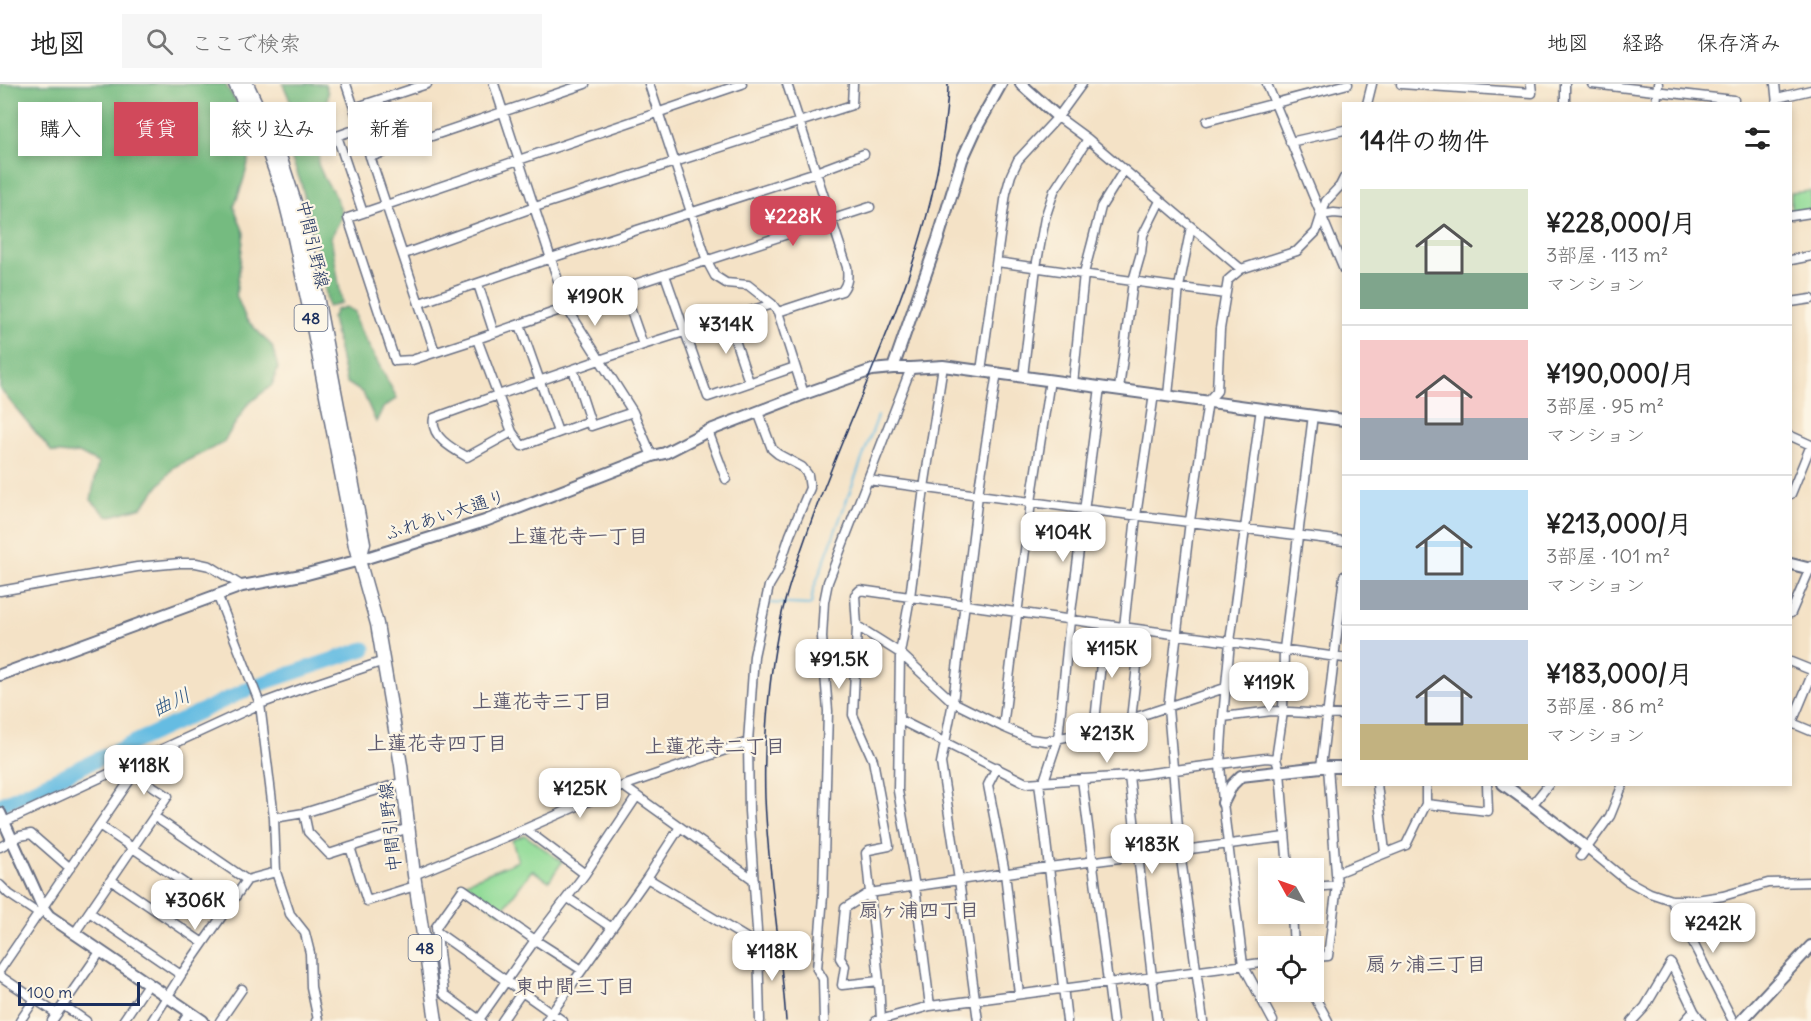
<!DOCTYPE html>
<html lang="ja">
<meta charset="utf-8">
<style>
:root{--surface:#fff;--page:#f6f6f6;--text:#222;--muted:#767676;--line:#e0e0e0;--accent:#d1495b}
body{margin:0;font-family:Delius,"Klee One",sans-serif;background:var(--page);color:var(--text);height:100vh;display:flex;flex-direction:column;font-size:22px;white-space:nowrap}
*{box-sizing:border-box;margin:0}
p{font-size:20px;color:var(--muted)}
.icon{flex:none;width:33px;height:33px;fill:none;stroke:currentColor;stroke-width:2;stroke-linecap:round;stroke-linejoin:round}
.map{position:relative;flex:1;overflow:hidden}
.sheet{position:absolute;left:1342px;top:18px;width:450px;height:684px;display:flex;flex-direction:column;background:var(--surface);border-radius:0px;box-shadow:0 3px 9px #0003}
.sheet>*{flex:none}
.top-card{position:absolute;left:18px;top:18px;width:570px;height:54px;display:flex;gap:12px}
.needle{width:39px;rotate:310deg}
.buttons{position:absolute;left:1258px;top:774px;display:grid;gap:12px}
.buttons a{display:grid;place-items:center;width:66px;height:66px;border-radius:0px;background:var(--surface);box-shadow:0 3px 9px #0003;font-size:30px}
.scale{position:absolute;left:18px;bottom:15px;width:122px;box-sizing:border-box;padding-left:6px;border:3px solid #1b2f5e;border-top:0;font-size:16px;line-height:21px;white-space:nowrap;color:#1b2f5e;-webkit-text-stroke:4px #fcf5e5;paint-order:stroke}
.price{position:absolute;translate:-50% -51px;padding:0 14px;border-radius:12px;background:#fff;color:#222;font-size:20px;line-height:39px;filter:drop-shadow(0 2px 3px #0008)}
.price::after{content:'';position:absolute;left:50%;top:36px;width:18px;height:14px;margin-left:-9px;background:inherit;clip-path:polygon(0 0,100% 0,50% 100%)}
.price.selected{background:var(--accent);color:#fff}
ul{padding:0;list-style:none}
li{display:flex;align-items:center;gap:18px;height:150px;padding:0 18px}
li+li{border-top:2px solid var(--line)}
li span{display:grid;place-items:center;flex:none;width:168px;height:120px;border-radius:0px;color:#555}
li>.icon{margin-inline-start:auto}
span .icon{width:72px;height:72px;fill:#fffc;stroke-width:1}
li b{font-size:26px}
h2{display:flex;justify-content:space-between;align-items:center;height:72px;padding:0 18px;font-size:26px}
.tag{padding:0 21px;border-radius:0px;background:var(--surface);box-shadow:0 3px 9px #0003;font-size:21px;line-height:54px}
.tag.selected{background:var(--accent);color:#fff}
header{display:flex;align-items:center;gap:36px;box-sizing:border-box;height:84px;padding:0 30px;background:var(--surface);border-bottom:2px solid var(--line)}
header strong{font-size:28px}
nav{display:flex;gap:33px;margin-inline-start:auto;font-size:21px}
.search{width:420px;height:54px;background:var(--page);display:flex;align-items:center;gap:15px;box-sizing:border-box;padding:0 21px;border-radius:0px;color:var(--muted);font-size:22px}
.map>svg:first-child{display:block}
</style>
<header>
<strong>地図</strong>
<div class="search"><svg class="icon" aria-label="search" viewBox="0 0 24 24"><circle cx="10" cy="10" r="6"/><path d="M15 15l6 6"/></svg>ここで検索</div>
<nav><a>地図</a><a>経路</a><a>保存済み</a></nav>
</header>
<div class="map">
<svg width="1811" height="937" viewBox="0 0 1811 937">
<rect width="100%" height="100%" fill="#fcf5e5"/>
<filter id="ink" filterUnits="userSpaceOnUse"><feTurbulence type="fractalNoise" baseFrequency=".0167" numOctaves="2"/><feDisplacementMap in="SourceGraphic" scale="12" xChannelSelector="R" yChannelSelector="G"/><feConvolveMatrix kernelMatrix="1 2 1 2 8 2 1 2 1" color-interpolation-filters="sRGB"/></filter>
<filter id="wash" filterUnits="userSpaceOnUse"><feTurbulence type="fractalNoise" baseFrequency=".008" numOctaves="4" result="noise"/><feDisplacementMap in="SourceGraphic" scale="24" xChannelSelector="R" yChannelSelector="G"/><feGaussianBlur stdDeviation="1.35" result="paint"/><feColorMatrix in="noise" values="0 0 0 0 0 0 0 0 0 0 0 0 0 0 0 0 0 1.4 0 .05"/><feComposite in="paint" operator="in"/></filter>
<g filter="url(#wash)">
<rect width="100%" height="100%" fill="#f4e2c6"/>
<path fill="#91db97" stroke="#56857a" stroke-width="1.5" d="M1811,107v19l-20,2v-19z
M525,751l37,27 -13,19 -17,-11 -32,43 -41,-28 59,-24 -6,-21z"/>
<path fill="#74bb80" stroke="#48756f" stroke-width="1.5" d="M0,0h225c7,12 17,24 21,37 10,28 -2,60 -12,86l10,26 -8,62 10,24 26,27 6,22 -6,17 -25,20 -24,38 -49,24 -32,40 -34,10 -17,-17 7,-37 -19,-10 -10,1 -17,-2 -52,-63z
M283,0h42l3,9 -10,71 7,16 9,13 9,22 -12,22 11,66 -14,4 -7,-44 -20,-80 -10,-26 4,-17 -3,-35z
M346,223l9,5 2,12 40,74 -14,10 -7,14 -13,-29 -17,-11 -14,-64 4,-8z"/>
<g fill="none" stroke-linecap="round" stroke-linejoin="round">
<path stroke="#65bce2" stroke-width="2" d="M769,519l42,2 2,-14 65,-175"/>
<path stroke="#65bce2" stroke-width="15" d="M0,721l257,-120 107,-36"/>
</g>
</g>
<g filter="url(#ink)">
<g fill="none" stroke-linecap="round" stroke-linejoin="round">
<defs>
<path id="minor" d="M346,0l89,268
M494,0l73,224 66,104 19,44
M649,0l58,177 8,15 11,7 22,2 24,19 6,8 26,82
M742,0l-394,134 47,143 17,-1 65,-21 146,-51 247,-81
M1267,0l77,186
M1401,0l131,9 -1,-9
M1565,0v20
M1592,0l142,16
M1775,0l2,20
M1777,14l34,-8
M1367,20l5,-20
M1656,20l2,-20
M354,24l73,-24
M1058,33l30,22 153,130
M1207,37l141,-37
M360,44l-23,8 26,77
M1290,58l54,-12
M370,73l215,-73
M1321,131l13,-2 10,1
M1791,132l20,-3
M404,170l131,-47 317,-102 1,-21
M1791,176l20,-4
M997,178l228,32
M665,191l43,122 87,-30
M478,200l16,49
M623,204l20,57
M1791,218l20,-3
M420,219l131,-45 265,-86 48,-18
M778,228l64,-21c6,-8 6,-14 5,-24l-60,-183
M728,235l21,63
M520,241l38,107
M477,255l21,56 145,-50 129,-41
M573,285l17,52
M981,287l25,-178 5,-18 7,-15 40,-43 24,-33
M1023,292l13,-109 9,-49 9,-27 34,-52
M1073,300l11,-111 8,-30 9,-36 23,-37
M1119,305l14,-108 8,-28 2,-18 17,-34
M1168,311l11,-108 12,-60
M1261,324l-31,234 -7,75 -3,47 3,39 20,162 30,56
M758,328l14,37 6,5 24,13 6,8 2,13 -20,47 -12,36 -9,15 -15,70 -6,86 1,69 9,134 2,76
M708,347l18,48
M512,348l-45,25c-14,-8 -37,-20 -33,-39l64,-23 14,37 10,14 68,-25 1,5 42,-14
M1791,352l20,9
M868,396l215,29 261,32
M1791,410l20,-49
M0,507l137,-24 43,-4h16l14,3 32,20
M217,510l43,110 14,114 2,54 14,42 15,19 5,20 1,34 7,33 -2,1
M1791,529l20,-47
M857,542l43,27 53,49 50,25 28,12 15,2 48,-10 131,-43
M1124,543l12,-111 18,-122
M1791,578l20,8
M1223,633l49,-6 72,4
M1131,635l10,-89
M900,636l126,63 103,-7 137,-18 10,1
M1792,639l19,8
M1791,641l20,-48
M1003,643l28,-225 19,-122
M1094,647l11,-106
M997,683l-9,18 17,88 14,121
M1321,683l23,-191
M1328,683l8,106
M1129,692l28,245
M1082,695l31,242
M1044,697l14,-42 12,-119 30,-233
M1039,698l28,239
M1377,700l8,68
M623,702l131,94
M1426,720v-20
M1532,721l17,-21
M304,729l4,19 21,22 80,-26
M155,733l92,63
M274,734l30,-5 99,-31
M0,740l260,-120 49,-18 75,-25
M99,741l126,86
M525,745l60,45
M0,763l20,-11 11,-2 39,34
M350,763l17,54 48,-15
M1587,764l39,32 24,13 21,7h25l27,-4 45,-13 43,-1
M1581,772l29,-40 13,-32
M1288,784l-8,-96 -4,-13 7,-47 1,-63 29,-234
M414,791l111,-46 98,-43 125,-44
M647,794l111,67
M111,796l92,63
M0,801l9,9 30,20
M1314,803l23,-2
M568,814l44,30
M1671,816l62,121
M89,828l92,63
M1292,830l2,32
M437,848l126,89
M1314,873l14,-1 9,-71 -1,-12 70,-28 20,-41 62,7 -1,-27
M0,886l134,-196 34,22 -94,138
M0,892l57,38
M879,897l-37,4 3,-19 -5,-8 5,-50 24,-15 180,-26 236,-30
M1312,908l16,29
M63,921l23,16
M930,922l-15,-119 -17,-96 2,-138 10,-56 14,-109 19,-122
M20,937l15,-22
M52,937l48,-69
M123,937l25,-37
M152,937l29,-46 66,-95 29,-8
M184,937l6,-9
M220,937l22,-32
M478,937l57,-81 50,-66 52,-78
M481,937l-37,-27 -8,-67 27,-38 72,51 47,30
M502,937l20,-29
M546,937l101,-143 33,-51
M824,937l-1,-42 -6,-10 6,-73 5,-185 -6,-74 2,-35 4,-20 83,-214
M876,937l54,-15 339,-44
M881,937l-2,-40 -13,-128 3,-3 20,-4 -16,-86 -20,-45 4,-89 -2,-31 5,-5 484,68
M978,937l-19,-141 -18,-117 12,-61 25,-207 19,-123
M1203,937l-23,-170 -12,-143 22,-187 18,-120 9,-10 3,-62 8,-49 13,-11 56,-18 19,-19 10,-31 14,-15 4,-8
M1632,937l13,-14 26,-44 23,48 7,10
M1685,937l9,-10"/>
<path id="tertiary" d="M1021,0l37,33
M893,284l45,-129 24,-79 15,-33 24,-43
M1791,480l20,5
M0,591l242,-89 65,-12 53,-14 125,-39 167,-65 13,-3 43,-22 96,-37 68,-24 21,-2h18l32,-2 401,54
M1503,700l29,21 55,43
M1223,719l9,-18 9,-9 80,-9h23
M0,729l43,95 6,8 154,105
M1741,937l70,-75"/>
<path id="primary" d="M235,0l34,70 14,39 10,40 18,84 44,229 22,78 24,141 13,110 22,146
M247,0l32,69 26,80 59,310 -4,17"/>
</defs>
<use href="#minor" stroke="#676e82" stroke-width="11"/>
<use href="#tertiary" stroke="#676e82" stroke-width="14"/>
<use href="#primary" stroke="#676e82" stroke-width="15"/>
<use href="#minor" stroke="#fff" stroke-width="8"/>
<use href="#tertiary" stroke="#fff" stroke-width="10"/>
<use href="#primary" stroke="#fff" stroke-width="12"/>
<path stroke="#1b2f5e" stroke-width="1.5" d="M786,937c-5,-74 -18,-148 -21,-223 -2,-60 5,-139 20,-197 7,-27 17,-53 26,-79 45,-126 112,-246 131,-380 3,-19 6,-39 6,-58"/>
</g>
</g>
<g text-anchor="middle" stroke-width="4.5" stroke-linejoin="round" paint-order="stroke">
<g fill="#fcf5e5" stroke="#5e6a86" stroke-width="1.5">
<rect x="294.5" y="221" width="33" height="26" rx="4.5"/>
<rect x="408.5" y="851" width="33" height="26" rx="4.5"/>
</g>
<g font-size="16" font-weight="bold" fill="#1b2f5e">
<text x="311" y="240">48</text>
<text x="425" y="870">48</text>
</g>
<g font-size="18" fill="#1b2f5e" stroke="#fcf5e5">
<text transform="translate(313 160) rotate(77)" y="6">中間引野線</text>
<text transform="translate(445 431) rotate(-18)" y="6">ふれあい大通り</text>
<text transform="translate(390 743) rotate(-96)" y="6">中間引野線</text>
</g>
<g font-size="20" font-weight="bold" fill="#5e5a6e" stroke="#fcf5e5">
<text x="578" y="459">上蓮花寺一丁目</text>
<text x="542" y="624">上蓮花寺三丁目</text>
<text x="437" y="666">上蓮花寺四丁目</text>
<text x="715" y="669">上蓮花寺二丁目</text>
<text x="919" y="833">扇ヶ浦四丁目</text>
<text x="1426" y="887">扇ヶ浦三丁目</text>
<text x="575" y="909">東中間三丁目</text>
</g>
<g font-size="20" font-style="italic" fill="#315986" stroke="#fcf5e5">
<text transform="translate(171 618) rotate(-25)" y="7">曲川</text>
</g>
</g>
</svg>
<div class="buttons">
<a><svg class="needle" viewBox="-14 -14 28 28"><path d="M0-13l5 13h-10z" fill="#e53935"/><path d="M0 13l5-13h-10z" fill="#767676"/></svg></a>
<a><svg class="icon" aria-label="locate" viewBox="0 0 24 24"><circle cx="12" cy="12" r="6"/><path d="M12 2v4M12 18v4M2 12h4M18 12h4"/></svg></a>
</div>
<div class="scale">100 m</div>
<b class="price selected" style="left:793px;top:163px">¥228K</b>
<b class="price" style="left:595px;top:243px">¥190K</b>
<b class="price" style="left:726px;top:271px">¥314K</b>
<b class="price" style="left:1063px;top:479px">¥104K</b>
<b class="price" style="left:1112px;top:595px">¥115K</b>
<b class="price" style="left:839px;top:606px">¥91.5K</b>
<b class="price" style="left:1269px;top:629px">¥119K</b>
<b class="price" style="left:1107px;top:680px">¥213K</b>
<b class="price" style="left:144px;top:712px">¥118K</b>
<b class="price" style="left:580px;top:735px">¥125K</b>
<b class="price" style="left:1152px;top:791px">¥183K</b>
<b class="price" style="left:195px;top:847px">¥306K</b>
<b class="price" style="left:1713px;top:870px">¥242K</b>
<b class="price" style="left:772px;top:898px">¥118K</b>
<div class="top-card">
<a class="tag">購入</a>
<a class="tag selected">賃貸</a>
<a class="tag">絞り込み</a>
<a class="tag">新着</a>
</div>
<section class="sheet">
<h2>14件の物件<svg class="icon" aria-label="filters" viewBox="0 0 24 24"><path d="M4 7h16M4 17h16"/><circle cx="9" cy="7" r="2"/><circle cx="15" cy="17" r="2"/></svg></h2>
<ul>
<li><span style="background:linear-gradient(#dfe7d0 70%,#7fa58c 0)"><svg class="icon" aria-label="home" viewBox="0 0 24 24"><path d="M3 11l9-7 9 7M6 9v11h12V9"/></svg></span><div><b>¥228,000/月</b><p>3部屋 · 113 m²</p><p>マンション</p></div></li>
<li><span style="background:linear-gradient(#f6c9c9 65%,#9aa5b1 0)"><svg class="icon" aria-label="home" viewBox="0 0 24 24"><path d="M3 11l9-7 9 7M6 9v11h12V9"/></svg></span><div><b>¥190,000/月</b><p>3部屋 · 95 m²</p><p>マンション</p></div></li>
<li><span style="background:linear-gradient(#bfe0f5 75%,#9aa5b1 0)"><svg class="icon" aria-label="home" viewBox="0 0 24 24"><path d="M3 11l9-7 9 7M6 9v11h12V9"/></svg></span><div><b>¥213,000/月</b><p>3部屋 · 101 m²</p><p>マンション</p></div></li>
<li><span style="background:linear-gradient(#c9d6e8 70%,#c2b280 0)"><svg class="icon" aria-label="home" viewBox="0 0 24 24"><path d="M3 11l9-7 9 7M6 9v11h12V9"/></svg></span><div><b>¥183,000/月</b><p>3部屋 · 86 m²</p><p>マンション</p></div></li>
</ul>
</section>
</div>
